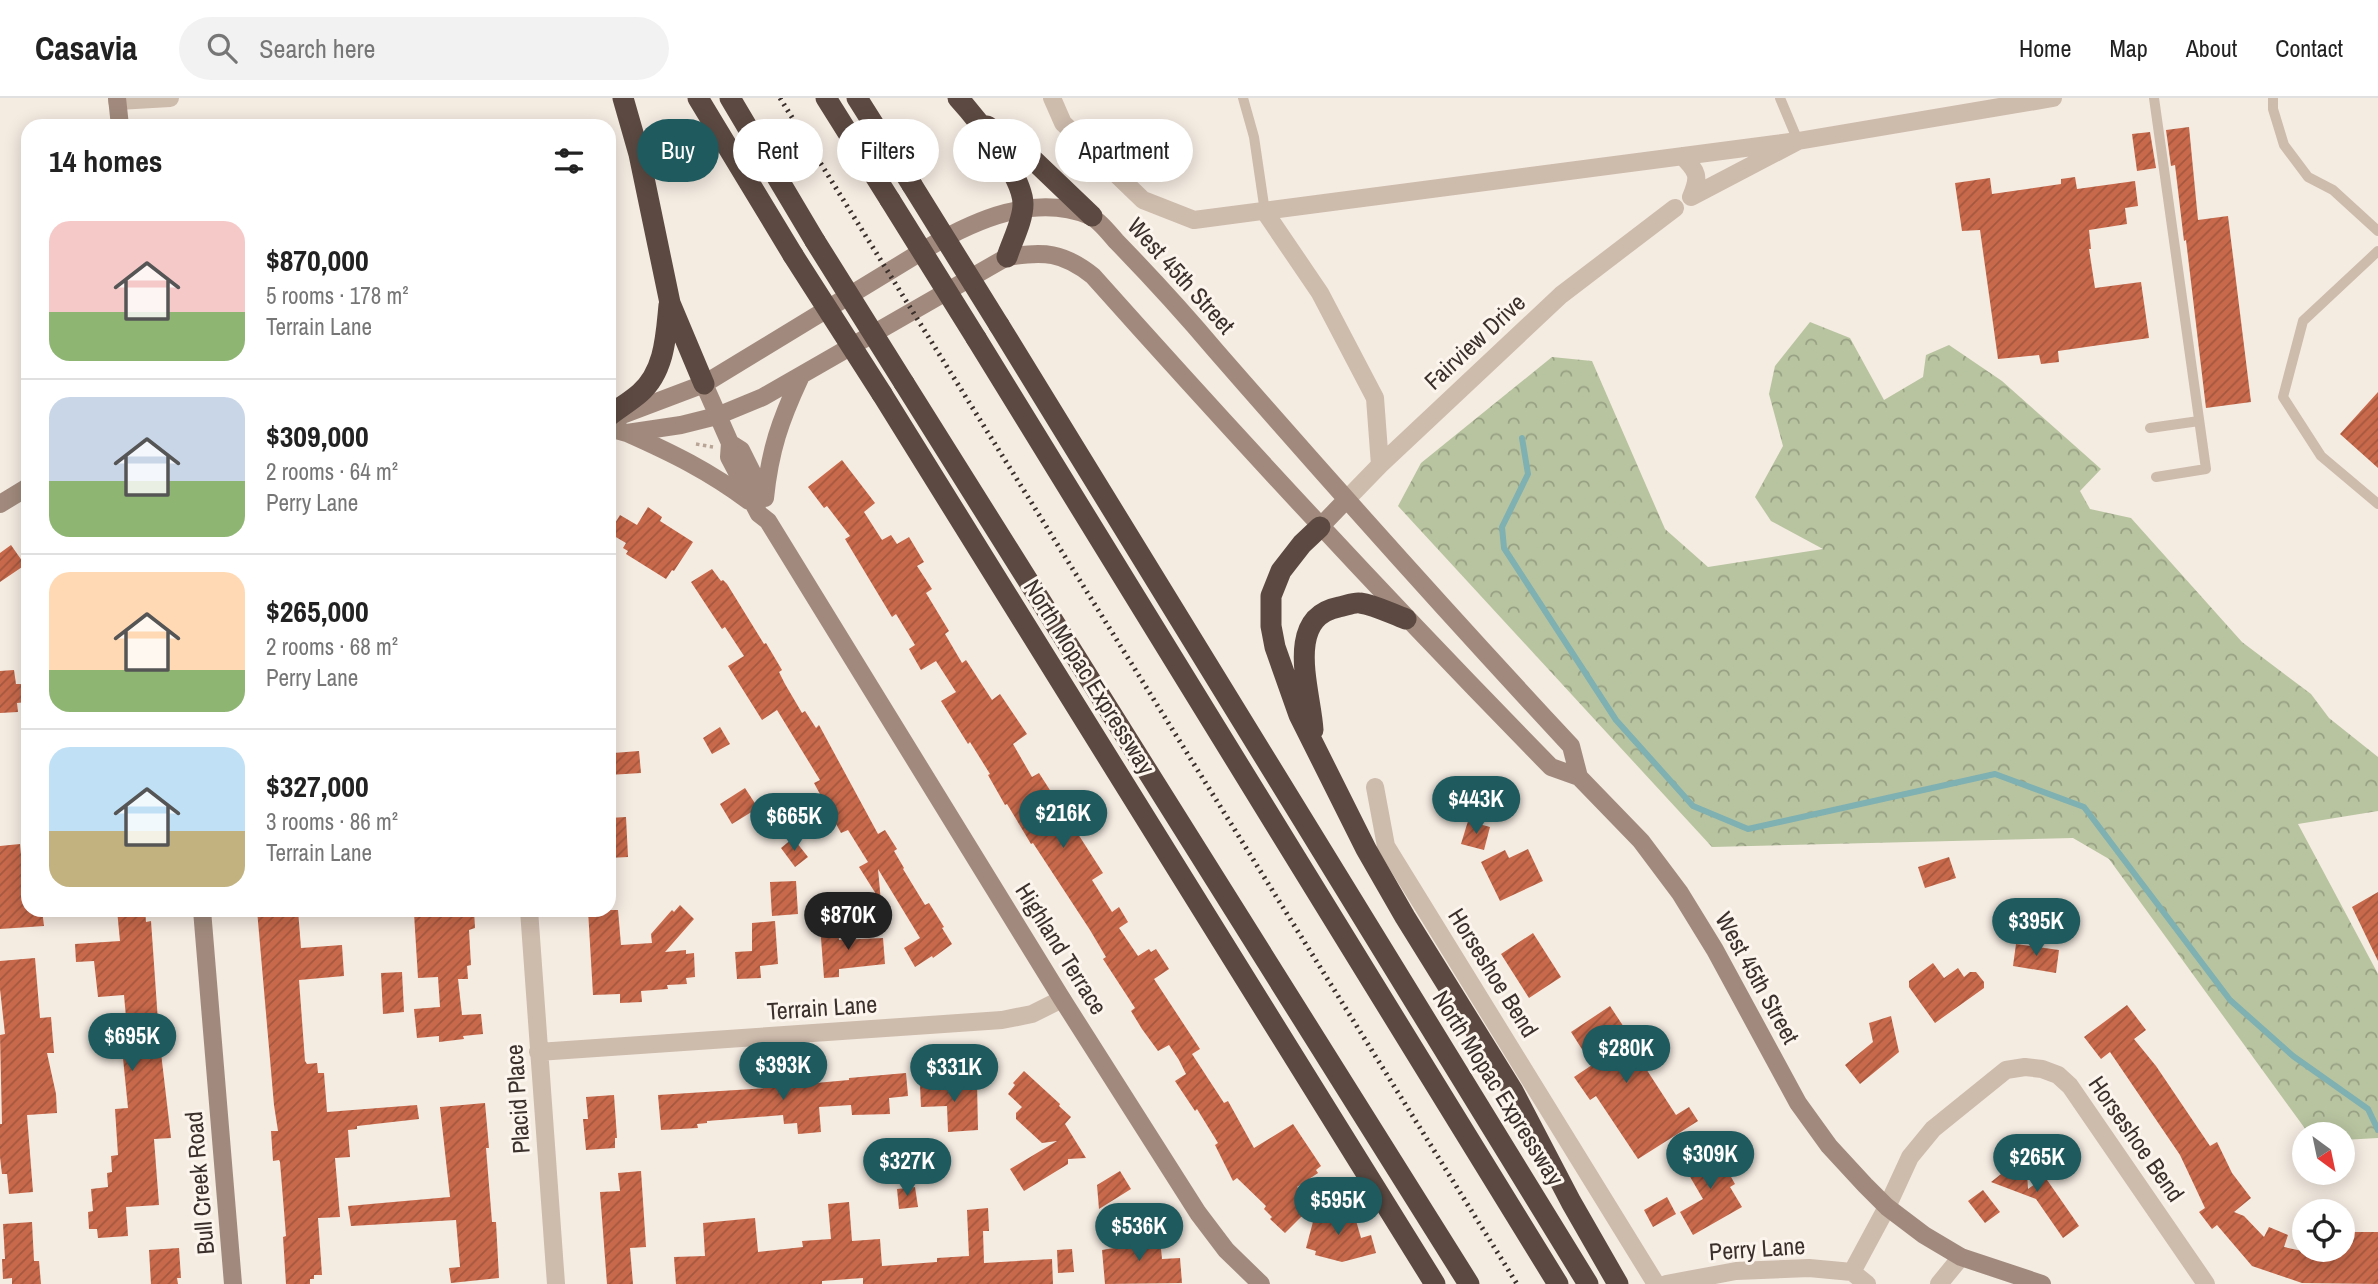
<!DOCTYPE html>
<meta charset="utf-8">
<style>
:root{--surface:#fff;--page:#f2f2f2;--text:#222;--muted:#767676;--line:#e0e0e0;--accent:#1f5a5e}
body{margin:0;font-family:"Archivo Narrow",sans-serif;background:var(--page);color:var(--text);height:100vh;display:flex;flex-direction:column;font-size:26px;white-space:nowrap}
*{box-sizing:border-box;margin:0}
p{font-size:23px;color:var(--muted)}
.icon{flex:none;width:38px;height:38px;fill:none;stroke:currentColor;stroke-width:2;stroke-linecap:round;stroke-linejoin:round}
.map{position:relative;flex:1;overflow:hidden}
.sheet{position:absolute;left:21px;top:21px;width:595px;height:798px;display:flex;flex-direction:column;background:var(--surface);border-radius:21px;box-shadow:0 4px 18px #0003}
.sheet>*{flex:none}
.hud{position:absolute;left:637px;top:21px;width:665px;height:63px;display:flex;gap:14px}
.needle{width:46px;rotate:147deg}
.buttons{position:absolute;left:2292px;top:1024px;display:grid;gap:14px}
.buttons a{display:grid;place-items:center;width:63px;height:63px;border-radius:50%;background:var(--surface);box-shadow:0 4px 18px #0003;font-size:35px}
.price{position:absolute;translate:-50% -60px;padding:0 16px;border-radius:24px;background:var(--accent);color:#fff;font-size:23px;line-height:46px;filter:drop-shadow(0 2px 4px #0008)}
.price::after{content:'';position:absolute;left:50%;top:42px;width:21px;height:16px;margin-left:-10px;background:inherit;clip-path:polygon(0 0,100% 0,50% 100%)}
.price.active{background:#222;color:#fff}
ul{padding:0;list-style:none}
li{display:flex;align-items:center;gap:21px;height:175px;padding:0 28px}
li+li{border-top:2px solid var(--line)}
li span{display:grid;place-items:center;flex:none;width:196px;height:140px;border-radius:21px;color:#555}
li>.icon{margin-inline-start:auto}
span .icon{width:84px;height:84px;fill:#fffc;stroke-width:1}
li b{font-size:30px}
h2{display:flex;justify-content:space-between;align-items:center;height:84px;padding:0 28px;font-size:30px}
.chip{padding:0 24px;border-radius:32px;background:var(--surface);box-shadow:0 4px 18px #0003;font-size:24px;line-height:63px}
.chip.active{background:var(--accent);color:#fff}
header{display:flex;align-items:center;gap:42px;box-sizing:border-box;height:98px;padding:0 35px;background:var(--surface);border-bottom:2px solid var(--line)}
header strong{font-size:33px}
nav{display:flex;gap:38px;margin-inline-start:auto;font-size:24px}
.search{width:490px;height:63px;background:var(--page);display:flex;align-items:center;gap:18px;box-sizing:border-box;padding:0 24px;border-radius:38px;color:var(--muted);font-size:26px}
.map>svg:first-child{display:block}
</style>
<header>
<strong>Casavia</strong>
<div class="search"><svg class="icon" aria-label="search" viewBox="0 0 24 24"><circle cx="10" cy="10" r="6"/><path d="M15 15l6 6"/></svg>Search here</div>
<nav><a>Home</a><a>Map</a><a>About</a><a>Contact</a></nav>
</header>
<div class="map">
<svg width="2378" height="1186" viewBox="0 0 2378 1186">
<defs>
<pattern id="forest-crowns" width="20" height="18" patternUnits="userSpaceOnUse" patternTransform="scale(1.75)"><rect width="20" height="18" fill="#b8c4a0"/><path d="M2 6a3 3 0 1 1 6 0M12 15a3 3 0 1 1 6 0" fill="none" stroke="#97a083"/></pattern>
<pattern id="building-hatch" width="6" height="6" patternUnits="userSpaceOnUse" patternTransform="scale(1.75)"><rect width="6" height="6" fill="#c8694b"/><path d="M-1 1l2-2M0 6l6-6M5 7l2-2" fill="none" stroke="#a4573f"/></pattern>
</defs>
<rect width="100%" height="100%" fill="#f4ebe1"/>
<path fill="url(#forest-crowns)" d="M1810,224l40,16 34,62 39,-23 3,-22 23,-10 53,36 99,88 -21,22 10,18 41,9 111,124 69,52 18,24 49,39v54l-80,13 80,150v164l-35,2v-6h-34l-200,-275 -36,-21 -361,9 -314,-341 23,-43 131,-106 40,4 73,168 43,38 115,-18 -52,-28 -16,-24 28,-51 -14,-52 6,-28z"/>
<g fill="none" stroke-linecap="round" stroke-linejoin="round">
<path stroke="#7fb0b2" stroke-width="6" d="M1522,340l6,36 -26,53 2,21 112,172 77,86 55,23 247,-55 89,33 146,193 63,56 75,53 10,21"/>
</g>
<path fill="url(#building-hatch)" d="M2189,29l9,93 30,-4 23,186 -45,6 -20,-168 -2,1 -9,-76 -4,1 -5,-36z
M2150,34l6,36 -19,3 -5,-37z
M2075,79l2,12 58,-8 3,25 -13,2 2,16 -38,6 2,19h-2l6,39 46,-6 8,56 -91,13 1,11 -18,2 -2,-9 -41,4 -18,-129 -18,1 -7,-48 35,-5 2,16 69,-10v-5z
M2378,294v76l-38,-34z
M842,362l33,43 -11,9 18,28 9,-5 6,9 12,-7 15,25 -7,4 15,23 -6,4 23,38 -4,3 17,29 4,-3 26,40 8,-6 27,40 -14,10 19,33 7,-4 64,100 -11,7 20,32 7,-5 9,15 -9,6 19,28 11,-7 2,3 5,-3 13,20 -15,10 46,70 -8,5 32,49 4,-2 26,47 39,-24 28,42 -5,4 2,3 -21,14 20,14 -32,32 -15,-14 2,-2 -8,-8 2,-3 -29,-28 -4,3 -18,-36 3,-2 -21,-34 -2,2 -20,-30 11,-7 -7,-14 -10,-15 -11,6 -16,-22 -11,-18 4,-3 -32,-49 3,-2 -16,-27 -57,-87 -2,1 -24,-40 -2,1 -17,-30 2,-1 -20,-32 -2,2 -27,-43 15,-9 -20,-31 -15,9 -12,-21 6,-4 -19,-31 -4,3 -47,-78 5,-3 -23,-30 -3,2 -16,-21z
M648,409l14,10 -2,4 33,21 -19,29 -2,-1 -6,9 -40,-25 2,-3 -5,-3 3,-5 -17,-10 11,-18 17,10z
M11,447l14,20 -25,17v-29z
M712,471l9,12 2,-1 4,4 37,60 2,-1 16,27 -3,2 6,12 17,29 3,-2 11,17 3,-3 59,109 7,-4 12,19 -3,2 10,17 -1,1 22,36 4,-2 15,24 -2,1 10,16 -19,14 -1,-2 -17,11 -11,-19 16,-10 -42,-69 3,33 -22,-35 9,-5 -20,-32 -7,3 -27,-50 6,-3 -43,-70 -15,10 -34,-54 16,-10 -19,-29 -3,2 -31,-47z
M14,572l2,14h9l2,18 -10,1 1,9 -18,1v-42z
M720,629l10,17 -18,10 -9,-16z
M639,653l2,22 -32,2v-16l4,-1v-5z
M745,690l13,20 -26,16 -12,-20z
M626,719l2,40 -19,1v-40z
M1468,723l22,6 -6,23 -23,-6z
M793,740l15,19 -13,10 -14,-19z
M20,746l2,21 6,-1v46h14l2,16 -44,3v-83z
M1528,751l15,32 -43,20 -19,-39 24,-12 4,8z
M1949,759l7,21 -31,10 -7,-21z
M796,783l2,33 -26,2 -2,-34z
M2378,794v69l-26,-54z
M680,807l14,14 -29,33 21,-2v4l8,-1 1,24 -9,1 1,6 -20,1 1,4 -27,2 1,11 -22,1v-9l-27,1 -5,-85h30l3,35 31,-2 -1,-9 21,-24 2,2z
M117,812h28l1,12 5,-1 8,115 12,102 -17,1 5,66 -33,2 2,29 -30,2 -1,-9h-8l-1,-17 5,-1 -2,-22 17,-2 -1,-14 5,-1 -1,-16 7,-1 -3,-46 13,-1 -5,-50 -9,1 -2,-19 16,-1 -4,-44 -26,2 -4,-36 -18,1 -1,-18 45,-3z
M257,812h41l3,38 41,-3 2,31 -45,4 6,81 2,3 10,-1 1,10h6l3,39 90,-7 2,14 -62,7v3l-9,1 2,27 -15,1 5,59 -22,1 4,57h-8v4h-4v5h-24l-3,-47 3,-1 -6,-74 -1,-2 -6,1 -2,-30h7l-4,-26z
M421,812h53l1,18 -6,2 2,35 -4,1 1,13h-10l4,36 19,-1 2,20 -20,2 1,3 -25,3v-6l-22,2 -3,-29 26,-2 -2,-30 -20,1 -4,-65 7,-1z
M775,823l3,43 -18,2 1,12 -24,1 -2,-27 17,-1v-28z
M837,826l2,16 44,-2 2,26 -46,5v8l-15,1 -4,-53z
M1533,835l28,44 -32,21 -28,-44z
M2016,846l43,6 -3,23 -43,-7z
M35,860l5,60 11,-1 3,36h-7l9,41 1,19 -30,2 6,77 -24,2 -2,-20h-5l-2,-17v-33h2l-2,-89 5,-1 -5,-45v-28z
M1933,865l11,15 14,-10 6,9 6,-5h6l8,10v6l-49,35 -26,-36v-6z
M402,874l2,40 -21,2 -2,-41z
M2127,907l19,25 -12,9 22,27 54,80 7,-4 15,31 19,25 -17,14 10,4 20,21 5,-10 19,8 -4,12 46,10v-7h13v-5h5v-13h30v52l-76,-1 -50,-17 -35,-41 -5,4 -13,-17 6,-4 -25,-53 -70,-103 -9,7 -17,-22z
M1610,908l33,50 -4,2 37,57 13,-8 9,14 -60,38 -42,-63 -6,4 -16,-23 18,-12 -21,-33z
M1891,918l8,36 -39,32 -15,-19 28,-23 -4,-19z
M1024,973l36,33 -1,2 12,11 -6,7 21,34 -18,1v5l-44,27 -14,-22 47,-28 -15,2 -26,-24v-6l6,-6 -14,-13 7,-9 -2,-2z
M906,975l2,23 -19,2 1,16 -38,1 -1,-10 -32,2 2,25 -23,2 -1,-11 -13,1 -1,-9 -76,6v2l-10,1 1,4 -37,2 -3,-35 124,-8v-1l67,-6v-2z
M977,985l1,47 -30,2 -1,-26 -26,1 -1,-22z
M614,997l3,43h-2v10l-29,2 -3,-31h5l-2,-22z
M485,1005l4,45h-3l6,74h4l3,56 -48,5 -2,-15 11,-1 -4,-47 -105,6 -3,-20 102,-9 -10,-90z
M1713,1047l22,39 -5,3 12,20 -49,28 -13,-23 23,-13 -21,-36z
M2026,1056l2,35 17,-12 34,49 -16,12 -27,-39 -45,-17 19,-15 -1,-12z
M641,1073l5,76 -16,1 3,36h-26l-7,-92 20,-1 -2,-18z
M1120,1073l11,18 -32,20 -2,-24z
M915,1089l3,20 -19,2 -2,-20z
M1983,1092l17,22 -15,11 -17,-22z
M1667,1099l9,17 -23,13 -9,-17z
M849,1104l3,39 28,-2 2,27 55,-4v-4l32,-2 -2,-46 21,-2 1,23h-6l1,32 68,-4 1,25h-190v-6l-41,3v3h-146l-2,-27 31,-1 -2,-33 52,-5 3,34 45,-5 -1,-6 29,-2 -3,-35z
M1318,1105l17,12 18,-5 8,28 10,-3 5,18 -34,9 -27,-7 1,-4 -10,-3z
M32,1124l2,39h5l2,23h-29v-6l-9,1 -1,-20h3l-2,-35z
M1137,1138l1,5 22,-2 2,20 18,-1 2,25 -77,1 -3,-34 12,-2 -1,-10z
M179,1150l2,30h-4l1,6h-27l-2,-34z
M1072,1151l2,23 -16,1 -1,-23z"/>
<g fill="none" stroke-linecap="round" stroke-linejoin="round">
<path stroke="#b9a596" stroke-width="3.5" stroke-dasharray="3.5 3.5" stroke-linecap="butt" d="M25,331l3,-5
M696,346l17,3"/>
<path stroke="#cdbbac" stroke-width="10" d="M1243,0l11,39 11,75
M1780,0l18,43
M2154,0l52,371 -50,8
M2273,0v11l11,36 24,32 25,13 45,41
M2378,153l-75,70 -20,76 38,59 57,48
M2150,330l49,-7"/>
<path stroke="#cdbbac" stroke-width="18" d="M1052,0l11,25 80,77 51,20 604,-79
M117,3l53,-3
M1682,58c16,16 18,20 9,41
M1691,99l107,-56 255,-43
M1265,114l55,81 55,105 5,67
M1346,402l34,-35 181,-170 114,-87
M1375,689l11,59 270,438
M529,812l27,374
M538,954l464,-32 30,-6 30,-15
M1852,1174l35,-65 23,-50 23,-28 73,-59 19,-3 17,2 16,6 12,11 136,198
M1852,1174l15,12
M1666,1186l70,-13 73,-3 43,4
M1939,1186l22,-27"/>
<path stroke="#a18a7d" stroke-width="18" d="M117,0l3,28
M704,286l26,59 -1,14 30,57 9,7 294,478 136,214 28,37 35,34
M614,320l90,-34 225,-137c46,-27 106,-54 161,-31 9,4 19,17 26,25 35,36 68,72 100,110 116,133 234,265 355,395l8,31
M609,330l18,5 54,-8 36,-9 46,-19 244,-140c37,-6 56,-5 86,19 149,167 301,331 458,491l28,10 62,64 39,52 35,57 83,153 31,43 36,39 22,22 37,28 37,22 81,27
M627,335c45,20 82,38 122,68
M730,345l11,7 24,48
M765,400c5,-48 15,-77 35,-120
M0,406l28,-17
M1320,429l26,-27
M202,812l31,374"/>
<path stroke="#5c4a42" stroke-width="21" d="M623,0l16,56 31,149 34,81
M698,0l95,157
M730,0l85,143
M826,0l64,102
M857,0l55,87
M958,0c19,21 65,78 65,106 0,17 -11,37 -16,53
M987,28l37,25 68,65
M999,227l589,959
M976,240l582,946
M904,285l565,901
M882,296l553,890
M609,318c10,-8 22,-15 31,-23 25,-22 26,-58 29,-88
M1320,429l-18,17 -21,27 -10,25v30l4,21 24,68 67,134 39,68 108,174 58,111 47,82
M1313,632c-2,-38 -30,-112 26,-123 6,-1 15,-5 21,-4 15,2 32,11 46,16"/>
<path stroke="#3b302b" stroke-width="5" stroke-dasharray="2 5" stroke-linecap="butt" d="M780,0l737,1186"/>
<path stroke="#5c4a42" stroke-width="21" d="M912,87l87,140
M890,102l86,138
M815,143l89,142
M793,157l89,139"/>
</g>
<g text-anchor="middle" stroke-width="6" stroke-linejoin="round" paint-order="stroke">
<g font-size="24" fill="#3b302b" stroke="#fbf5ee">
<text transform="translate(1181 178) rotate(48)" y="8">West 45th Street</text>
<text transform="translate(1475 244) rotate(-43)" y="8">Fairview Drive</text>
<text transform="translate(1089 579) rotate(58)" y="8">North Mopac Expressway</text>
<text transform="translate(1061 851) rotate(58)" y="8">Highland Terrace</text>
<text transform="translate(1493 875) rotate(58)" y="8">Horseshoe Bend</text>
<text transform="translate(1757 880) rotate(61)" y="8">West 45th Street</text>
<text transform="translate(822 910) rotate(-4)" y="8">Terrain Lane</text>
<text transform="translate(1498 990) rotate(58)" y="8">North Mopac Expressway</text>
<text transform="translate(518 1001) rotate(-94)" y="8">Placid Place</text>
<text transform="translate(2136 1041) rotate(55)" y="8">Horseshoe Bend</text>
<text transform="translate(200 1085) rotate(-95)" y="8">Bull Creek Road</text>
<text transform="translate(1757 1151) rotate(-4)" y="8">Perry Lane</text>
</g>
</g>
</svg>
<div class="buttons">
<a><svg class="needle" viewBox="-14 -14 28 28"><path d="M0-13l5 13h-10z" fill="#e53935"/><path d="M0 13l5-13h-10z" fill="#767676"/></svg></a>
<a><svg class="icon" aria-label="locate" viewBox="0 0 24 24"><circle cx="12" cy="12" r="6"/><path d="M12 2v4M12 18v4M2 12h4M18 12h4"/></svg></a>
</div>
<b class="price" style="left:1476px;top:738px">$443K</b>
<b class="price" style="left:1063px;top:752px">$216K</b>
<b class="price" style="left:794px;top:755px">$665K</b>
<b class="price active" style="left:848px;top:854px">$870K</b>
<b class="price" style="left:2036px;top:860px">$395K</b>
<b class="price" style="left:132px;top:975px">$695K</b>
<b class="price" style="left:1626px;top:987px">$280K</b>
<b class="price" style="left:783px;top:1004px">$393K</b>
<b class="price" style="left:954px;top:1006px">$331K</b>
<b class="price" style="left:1710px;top:1093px">$309K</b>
<b class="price" style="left:2037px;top:1096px">$265K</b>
<b class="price" style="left:907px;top:1100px">$327K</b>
<b class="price" style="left:1338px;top:1139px">$595K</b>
<b class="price" style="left:1139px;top:1165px">$536K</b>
<div class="hud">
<a class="chip active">Buy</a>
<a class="chip">Rent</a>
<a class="chip">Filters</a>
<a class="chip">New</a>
<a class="chip">Apartment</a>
</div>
<section class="sheet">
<h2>14 homes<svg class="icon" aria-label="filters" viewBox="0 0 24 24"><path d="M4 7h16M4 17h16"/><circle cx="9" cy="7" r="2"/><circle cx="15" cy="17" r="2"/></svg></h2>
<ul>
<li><span style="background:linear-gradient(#f6c9c9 65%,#8fb573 0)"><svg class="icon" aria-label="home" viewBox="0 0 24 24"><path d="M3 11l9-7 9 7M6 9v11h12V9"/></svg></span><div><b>$870,000</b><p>5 rooms · 178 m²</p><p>Terrain Lane</p></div></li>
<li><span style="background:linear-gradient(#c9d6e8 60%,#8fb573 0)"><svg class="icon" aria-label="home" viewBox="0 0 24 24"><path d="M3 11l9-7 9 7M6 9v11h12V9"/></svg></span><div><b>$309,000</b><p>2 rooms · 64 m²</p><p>Perry Lane</p></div></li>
<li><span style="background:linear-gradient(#ffd9b3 70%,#8fb573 0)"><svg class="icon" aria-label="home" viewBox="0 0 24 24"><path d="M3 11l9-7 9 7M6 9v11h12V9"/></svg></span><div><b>$265,000</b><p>2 rooms · 68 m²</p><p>Perry Lane</p></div></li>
<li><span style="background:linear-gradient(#bfe0f5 60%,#c2b280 0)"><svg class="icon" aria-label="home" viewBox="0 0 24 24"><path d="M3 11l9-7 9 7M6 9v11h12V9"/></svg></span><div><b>$327,000</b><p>3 rooms · 86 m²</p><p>Terrain Lane</p></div></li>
</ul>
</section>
</div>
